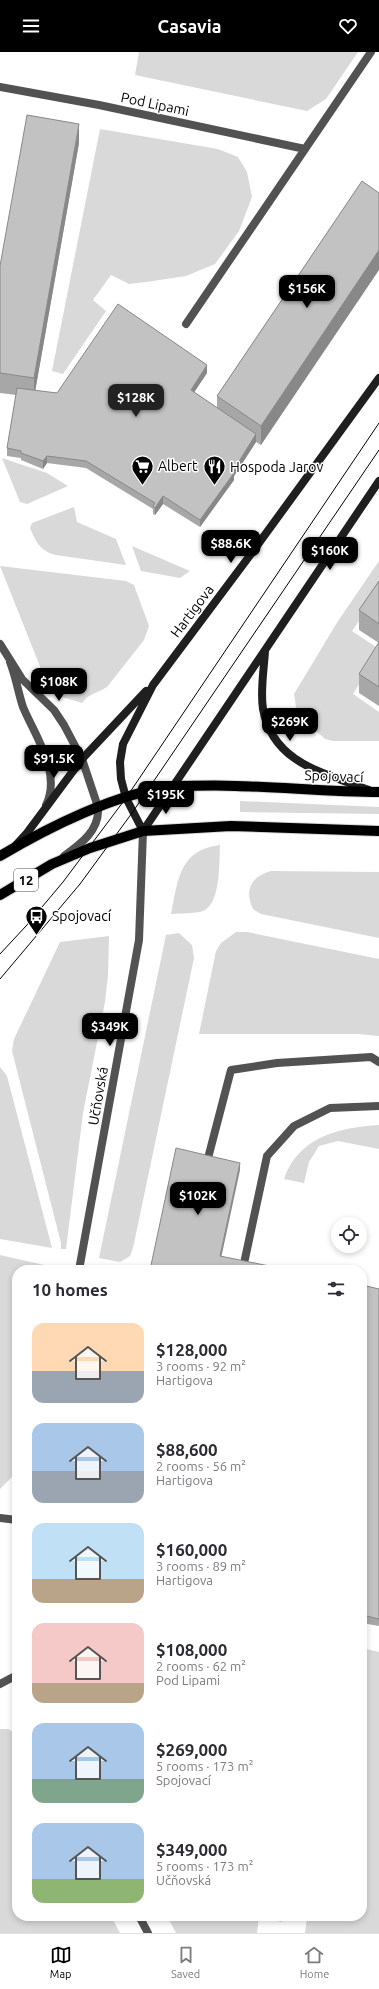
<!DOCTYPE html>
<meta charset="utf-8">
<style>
:root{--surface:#fff;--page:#f2f2f3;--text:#2b2b33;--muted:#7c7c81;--line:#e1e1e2;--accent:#000}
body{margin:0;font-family:Ubuntu,sans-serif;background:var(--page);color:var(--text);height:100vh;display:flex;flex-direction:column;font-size:15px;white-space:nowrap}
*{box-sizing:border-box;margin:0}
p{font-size:13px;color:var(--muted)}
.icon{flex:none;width:22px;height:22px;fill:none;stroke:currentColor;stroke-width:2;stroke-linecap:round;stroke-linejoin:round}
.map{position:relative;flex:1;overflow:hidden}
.side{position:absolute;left:12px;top:1213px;width:355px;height:656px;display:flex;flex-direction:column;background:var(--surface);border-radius:16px;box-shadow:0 2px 6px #0003}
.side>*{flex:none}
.fabs{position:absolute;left:331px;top:1165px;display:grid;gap:8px}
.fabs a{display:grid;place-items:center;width:36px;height:36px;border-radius:50%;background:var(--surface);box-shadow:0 2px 6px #0003;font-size:20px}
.price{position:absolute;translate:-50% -34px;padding:0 9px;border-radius:8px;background:var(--accent);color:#fff;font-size:13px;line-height:26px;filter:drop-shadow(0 1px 2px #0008)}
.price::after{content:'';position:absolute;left:50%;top:24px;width:12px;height:9px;margin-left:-6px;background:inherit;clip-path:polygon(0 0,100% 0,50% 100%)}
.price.selected{background:#222;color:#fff}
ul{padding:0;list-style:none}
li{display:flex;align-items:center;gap:12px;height:100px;padding:0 20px}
li span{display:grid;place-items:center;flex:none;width:112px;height:80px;border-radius:12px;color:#555}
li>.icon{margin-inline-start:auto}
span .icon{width:48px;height:48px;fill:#fffc;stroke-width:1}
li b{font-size:17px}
h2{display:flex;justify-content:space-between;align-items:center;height:48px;padding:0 20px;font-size:17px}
header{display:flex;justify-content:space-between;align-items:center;height:52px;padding:0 20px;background:var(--accent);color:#fff;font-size:18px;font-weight:600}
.tabs{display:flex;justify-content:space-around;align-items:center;height:56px;border-top:1px solid var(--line);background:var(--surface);font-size:11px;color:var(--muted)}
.tabs a{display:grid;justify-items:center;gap:2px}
.tabs .selected{color:var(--accent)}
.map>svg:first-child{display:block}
</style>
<header><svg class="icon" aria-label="menu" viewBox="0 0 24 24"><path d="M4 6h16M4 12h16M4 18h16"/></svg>Casavia<svg class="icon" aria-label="heart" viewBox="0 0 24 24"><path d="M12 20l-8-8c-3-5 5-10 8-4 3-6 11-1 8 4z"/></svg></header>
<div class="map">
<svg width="379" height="1881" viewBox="0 0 379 1881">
<rect width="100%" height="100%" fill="#fff"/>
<path fill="#d9d9d9" d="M139,0h219l-32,47 -19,12 -172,-36z
M100,77l118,20 20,8 9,15 5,25 -13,34 -24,33 -29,12 -40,6 -17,2 -18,-9 -18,25 13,11 -43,63 -11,-3z
M2,406l45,15 21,13 -41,18 -7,-2z
M74,455l3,15 39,17 10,26 -70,-10c-16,-4 -20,-13 -26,-27l2,-5z
M132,494l58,25 -10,7 -39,-7z
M379,509v32l-27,38 27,18v4l-26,41 26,18v29h-46l-8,-2 -28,-25 -3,-20 44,-73z
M0,514l126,15 8,4 15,41 -5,14 -37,47c-9,6 -19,7 -25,16l-20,-6 -15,-13z
M240,749l139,6v7l-139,-2z
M220,793c-1,17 1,59 -17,66 -9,3 -22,2 -32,3 7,-34 8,-64 49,-69z
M271,819l108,1v66l-118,-24 -8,-5c-9,-18 -2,-33 18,-38z
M236,880h11l132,27v77l-21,-2h-159l17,-83 5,-8z
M179,881l13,12 2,13 -61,290 -3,8 -10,6 -21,-4 67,-323z
M109,884l-1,39 -3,27 -22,111 -17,136h-5v-6l-49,-192 2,-12 46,-97z
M0,1015l7,9 45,172 -52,-9z
M379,1073v24l-41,-8 -19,5 -10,16 -5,21 -20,-4c14,-42 56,-52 95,-54z
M0,1203l62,14 -45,1v202l-17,17z
M362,1596l17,4v281h-74l2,-15 -9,-2h64z
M0,1677h8l9,5v182h94l9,17h-120z
M167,1864h116l-1,6 -23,-4 -2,15h-81z"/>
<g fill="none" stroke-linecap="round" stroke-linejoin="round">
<defs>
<path id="primary" d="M0,804c47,-28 118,-64 173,-69 69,-5 138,5 206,5
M0,843l52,-31 38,-16 53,-17 88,-5 148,5"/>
</defs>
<use href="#primary" stroke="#dbdbdb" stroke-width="12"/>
<path stroke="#525252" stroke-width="8" d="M0,35l99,18 206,44
M186,272l185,-272
M64,804c17,-12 36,-26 34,-49l-16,-48
M207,1110l24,-92 46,-7 94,-6 8,5
M243,1216l24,-112 27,-30 36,-18 49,-2
M0,1632l17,-9"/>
<path stroke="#525252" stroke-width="8" d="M0,592l22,35 32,31 10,15 18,34
M10,610c6,15 8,30 13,45 12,29 39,66 23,98
M79,1218l60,-330 4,-109
M0,1466l17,2
M139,1864l9,17"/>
<path stroke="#1f1f1f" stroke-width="8" d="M379,326l-128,176 -98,131 -30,59 -3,18 1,17 5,19 17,33 236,-350
M265,599c-1,18 -5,40 -2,58 10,55 62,64 106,81
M16,793l11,-12 55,-74 64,-68"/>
<use href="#primary" stroke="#000" stroke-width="10"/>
<path stroke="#000" stroke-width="1" d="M0,902l26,-28 37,-44 63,-84 253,-375
M0,927l80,-95 52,-71 247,-363"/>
</g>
<path fill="#a7a7a7" d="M79,91l-44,248 22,2 150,-20 -13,19 23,16v-12l145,-215 -101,264 -5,-3 -22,34v4l-34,47 -37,-23 -8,11 -2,-1v-5l-67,-41 -39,-5 -4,6 -22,-9v-2l-14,-2v-8l9,-53 -16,-2v-127z
M379,529v125l-20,-13v-19l20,-31 -20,-13v-20z
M362,1233l17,4v337l-17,-3z"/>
<path fill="#888" d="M79,72v19l-45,255v-20z
M379,198v20l-118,175v-19z
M207,313v8l-16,24v-7z
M256,382v8l-22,34v4l-34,47v-7l33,-49z
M47,404v7l-4,6v-8z
M163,444v8l-8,11v-7z
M240,1111v7l-20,93v-7z"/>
<path fill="#c2c2c2" stroke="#888" d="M27,63l52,9 -45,254 -34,-5v-107z
M362,129l17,12v57l-118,176 -44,-30z
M118,252l89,61 -16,25 65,44 -23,37 1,2 -34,47 -37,-24 -8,12 -2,-2 2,-3 -69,-42 -39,-5 -4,5 -22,-8v-2l-14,-3 10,-60 40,5z
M379,529v43l-20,-14z
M379,590v45l-20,-13z
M176,1096l64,15 -20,93 69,14h-139z
M362,1233l17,4v330l-17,-4z"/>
<defs>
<symbol id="supermarket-pin" viewBox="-11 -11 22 30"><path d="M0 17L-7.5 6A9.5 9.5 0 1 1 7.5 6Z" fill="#000" stroke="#fff"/><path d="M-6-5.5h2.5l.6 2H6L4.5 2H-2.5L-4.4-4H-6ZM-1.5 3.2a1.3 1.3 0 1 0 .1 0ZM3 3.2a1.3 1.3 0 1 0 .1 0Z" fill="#fff"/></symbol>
<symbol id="restaurant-pin" viewBox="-11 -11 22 30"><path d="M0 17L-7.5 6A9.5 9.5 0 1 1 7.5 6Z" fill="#000" stroke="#fff"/><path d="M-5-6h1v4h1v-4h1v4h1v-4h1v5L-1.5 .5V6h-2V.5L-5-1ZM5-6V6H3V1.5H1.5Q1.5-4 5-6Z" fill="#fff"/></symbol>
<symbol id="bus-pin" viewBox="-11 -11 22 30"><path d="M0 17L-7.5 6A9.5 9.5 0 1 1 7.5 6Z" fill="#000" stroke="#fff"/><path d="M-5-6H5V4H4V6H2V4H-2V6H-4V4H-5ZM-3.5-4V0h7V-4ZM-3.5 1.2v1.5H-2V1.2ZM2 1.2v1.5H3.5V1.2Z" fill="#fff"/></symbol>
</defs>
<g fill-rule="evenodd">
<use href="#supermarket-pin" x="130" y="402" width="25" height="34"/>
<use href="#restaurant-pin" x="202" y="402" width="25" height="34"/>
<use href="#bus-pin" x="24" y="852" width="25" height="34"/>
</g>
<g text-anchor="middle" stroke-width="3" stroke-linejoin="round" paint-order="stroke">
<rect fill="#fff" stroke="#4c4c4c" stroke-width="1" x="14" y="817" width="24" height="22" rx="3"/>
<g font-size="13" font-weight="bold" fill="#000">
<text x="26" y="833">12</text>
</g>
<g font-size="14" fill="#000" stroke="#fff">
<text transform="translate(155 52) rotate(12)" y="5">Pod Lipami</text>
<text transform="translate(192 559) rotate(-53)" y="5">Hartigova</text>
<text transform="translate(334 724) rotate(2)" y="5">Spojovací</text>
<text transform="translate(98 1044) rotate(-80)" y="5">Učňovská</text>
</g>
<g font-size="14" fill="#000" stroke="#fff" text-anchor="start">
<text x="158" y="419">Albert</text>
<text x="230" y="420">Hospoda Jarov</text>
<text x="52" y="869">Spojovací</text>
</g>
</g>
</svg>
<div class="fabs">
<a><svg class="icon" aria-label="locate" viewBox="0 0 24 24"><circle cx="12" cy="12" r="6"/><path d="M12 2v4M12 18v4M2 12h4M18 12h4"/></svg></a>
</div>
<b class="price" style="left:307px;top:257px">$156K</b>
<b class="price selected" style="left:136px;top:366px">$128K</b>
<b class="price" style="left:231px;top:512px">$88.6K</b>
<b class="price" style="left:330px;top:519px">$160K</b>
<b class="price" style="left:59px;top:650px">$108K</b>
<b class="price" style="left:290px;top:690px">$269K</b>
<b class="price" style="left:54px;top:727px">$91.5K</b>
<b class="price" style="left:166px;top:763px">$195K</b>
<b class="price" style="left:110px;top:995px">$349K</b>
<b class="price" style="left:198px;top:1164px">$102K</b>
<section class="side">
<h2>10 homes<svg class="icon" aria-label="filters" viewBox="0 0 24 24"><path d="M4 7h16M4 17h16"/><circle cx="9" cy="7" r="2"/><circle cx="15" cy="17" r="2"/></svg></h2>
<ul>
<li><span style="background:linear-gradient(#ffd9b3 60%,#9aa5b1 0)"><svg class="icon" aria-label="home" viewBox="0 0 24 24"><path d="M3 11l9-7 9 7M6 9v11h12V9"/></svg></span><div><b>$128,000</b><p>3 rooms · 92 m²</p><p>Hartigova</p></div></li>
<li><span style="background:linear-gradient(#a9c7e8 60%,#9aa5b1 0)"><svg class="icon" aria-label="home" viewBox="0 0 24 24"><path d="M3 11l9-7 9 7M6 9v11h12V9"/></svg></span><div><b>$88,600</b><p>2 rooms · 56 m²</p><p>Hartigova</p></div></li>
<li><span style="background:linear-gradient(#bfe0f5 70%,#b9a48a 0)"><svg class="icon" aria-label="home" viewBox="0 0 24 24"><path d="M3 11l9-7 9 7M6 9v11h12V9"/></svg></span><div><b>$160,000</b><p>3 rooms · 89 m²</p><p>Hartigova</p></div></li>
<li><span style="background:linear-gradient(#f6c9c9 75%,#b9a48a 0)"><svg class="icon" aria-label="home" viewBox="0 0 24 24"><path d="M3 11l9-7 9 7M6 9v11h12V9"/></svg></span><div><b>$108,000</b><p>2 rooms · 62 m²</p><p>Pod Lipami</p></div></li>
<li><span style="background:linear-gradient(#a9c7e8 70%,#7fa58c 0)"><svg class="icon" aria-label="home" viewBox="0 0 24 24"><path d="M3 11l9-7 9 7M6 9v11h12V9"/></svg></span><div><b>$269,000</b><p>5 rooms · 173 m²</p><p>Spojovací</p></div></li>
<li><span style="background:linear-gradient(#a9c7e8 70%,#8fb573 0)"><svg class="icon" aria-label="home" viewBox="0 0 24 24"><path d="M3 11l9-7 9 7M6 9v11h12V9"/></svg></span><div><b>$349,000</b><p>5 rooms · 173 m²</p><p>Učňovská</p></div></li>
</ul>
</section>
</div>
<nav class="tabs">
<a class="selected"><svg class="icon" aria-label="map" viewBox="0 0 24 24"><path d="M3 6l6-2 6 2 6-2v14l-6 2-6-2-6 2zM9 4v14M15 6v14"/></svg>Map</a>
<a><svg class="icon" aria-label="saved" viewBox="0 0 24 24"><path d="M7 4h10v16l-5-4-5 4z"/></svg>Saved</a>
<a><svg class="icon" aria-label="home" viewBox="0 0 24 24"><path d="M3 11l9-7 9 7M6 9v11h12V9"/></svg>Home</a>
</nav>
